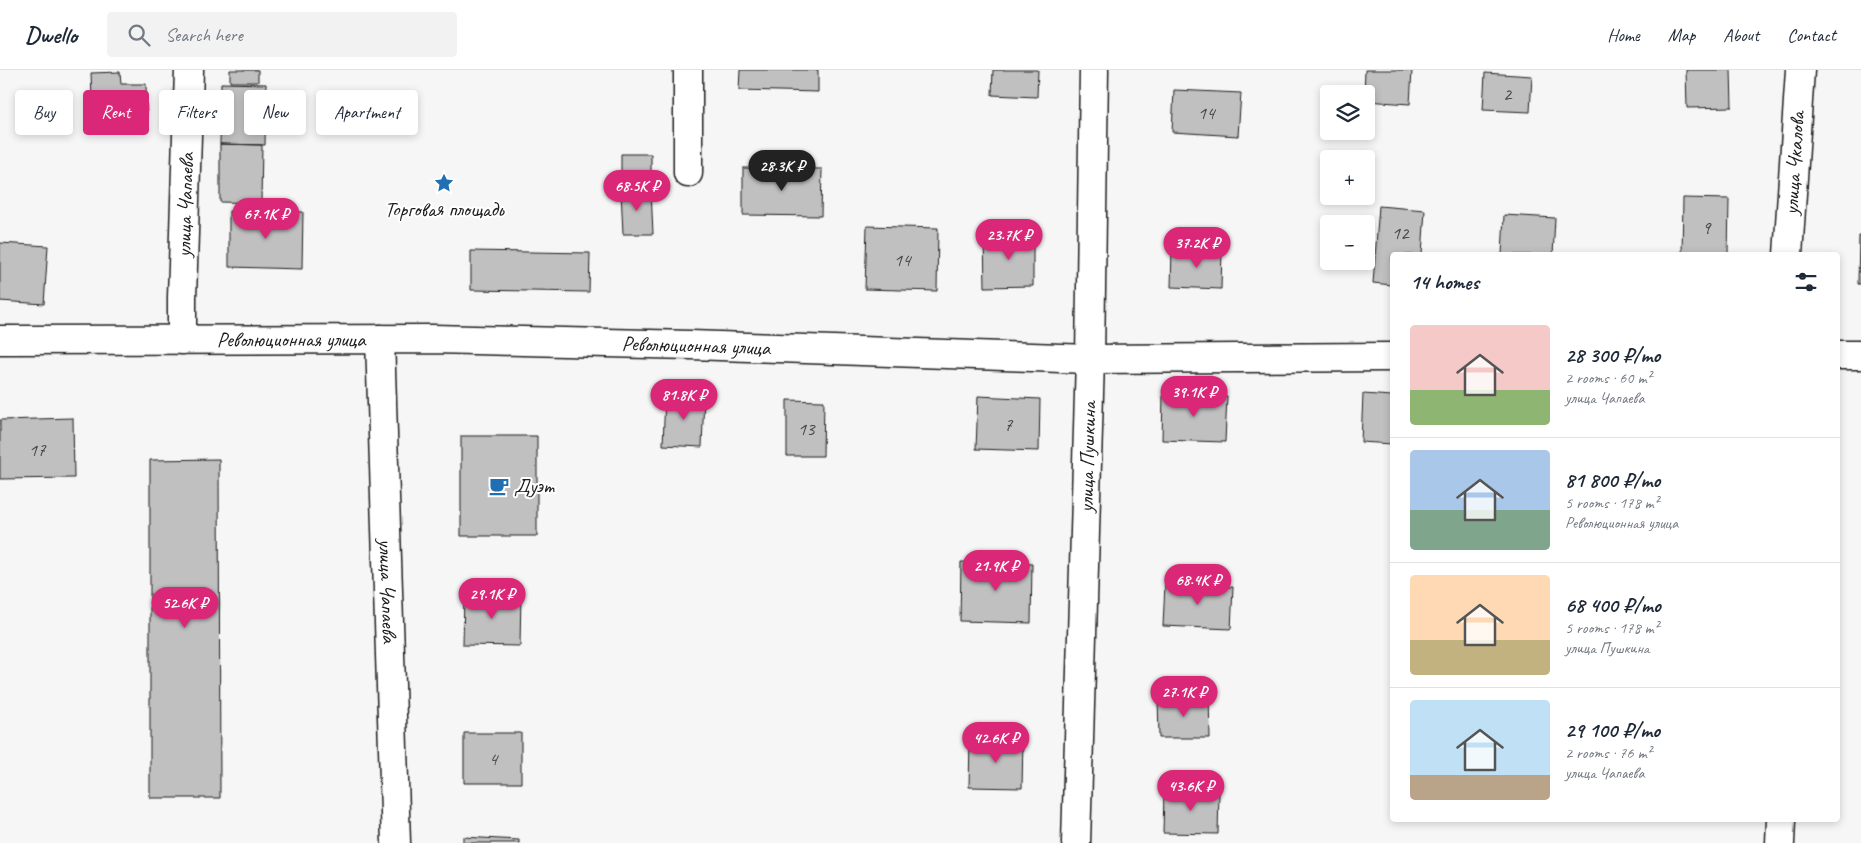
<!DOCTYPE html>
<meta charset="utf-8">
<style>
:root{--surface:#fff;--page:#f2f2f3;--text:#1f2937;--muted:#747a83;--line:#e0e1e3;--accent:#db2777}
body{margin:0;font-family:Caveat,sans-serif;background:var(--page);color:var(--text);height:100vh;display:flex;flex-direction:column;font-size:19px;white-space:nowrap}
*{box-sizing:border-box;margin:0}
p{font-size:16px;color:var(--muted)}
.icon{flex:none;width:28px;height:28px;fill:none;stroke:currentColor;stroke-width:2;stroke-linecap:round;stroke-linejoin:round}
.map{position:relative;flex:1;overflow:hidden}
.side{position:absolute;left:1390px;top:182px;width:450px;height:570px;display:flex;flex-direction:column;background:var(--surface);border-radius:5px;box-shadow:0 2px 8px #0003}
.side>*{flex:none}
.guide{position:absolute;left:15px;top:20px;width:475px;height:45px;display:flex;gap:10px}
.controls{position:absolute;left:1320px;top:15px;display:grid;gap:10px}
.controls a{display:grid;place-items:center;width:55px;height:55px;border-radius:5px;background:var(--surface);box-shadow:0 2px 8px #0003;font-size:25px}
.price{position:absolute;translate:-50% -42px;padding:0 11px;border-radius:18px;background:var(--accent);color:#fff;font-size:16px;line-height:32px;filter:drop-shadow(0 1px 2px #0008)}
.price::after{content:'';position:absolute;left:50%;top:30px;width:15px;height:11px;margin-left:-8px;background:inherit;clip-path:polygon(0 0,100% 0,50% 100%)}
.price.on{background:#222;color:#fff}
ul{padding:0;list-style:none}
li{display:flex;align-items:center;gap:15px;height:125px;padding:0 20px}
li+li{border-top:1px solid var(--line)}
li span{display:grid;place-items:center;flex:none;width:140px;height:100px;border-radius:5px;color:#555}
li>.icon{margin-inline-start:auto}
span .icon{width:60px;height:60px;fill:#fffc;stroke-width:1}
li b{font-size:21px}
h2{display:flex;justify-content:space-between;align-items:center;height:60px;padding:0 20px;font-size:21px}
.pill{padding:0 18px;border-radius:5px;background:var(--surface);box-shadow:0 2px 8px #0003;font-size:18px;line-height:45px}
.pill.on{background:var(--accent);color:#fff}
header{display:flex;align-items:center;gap:30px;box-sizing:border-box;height:70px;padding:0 25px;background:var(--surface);border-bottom:1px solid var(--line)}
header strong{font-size:24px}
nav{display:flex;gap:28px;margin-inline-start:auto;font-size:18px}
.search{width:350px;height:45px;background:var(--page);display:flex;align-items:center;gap:12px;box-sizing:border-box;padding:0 18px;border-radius:5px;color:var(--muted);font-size:19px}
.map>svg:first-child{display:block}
</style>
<header>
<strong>Dwello</strong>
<div class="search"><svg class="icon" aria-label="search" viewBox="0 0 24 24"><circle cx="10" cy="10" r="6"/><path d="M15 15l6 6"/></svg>Search here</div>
<nav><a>Home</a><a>Map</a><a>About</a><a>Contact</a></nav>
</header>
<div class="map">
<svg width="1861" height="773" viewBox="0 0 1861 773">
<rect width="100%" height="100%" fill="#f6f6f6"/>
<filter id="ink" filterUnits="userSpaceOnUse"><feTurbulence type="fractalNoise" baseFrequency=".02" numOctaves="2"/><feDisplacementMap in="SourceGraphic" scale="10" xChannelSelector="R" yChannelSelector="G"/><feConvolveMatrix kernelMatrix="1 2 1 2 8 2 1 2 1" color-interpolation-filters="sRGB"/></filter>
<g filter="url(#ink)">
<path fill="#c0c0c0" stroke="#1c1c1c" d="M230,0h28v12h-28z
M740,0h78v22l-79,-2z
M993,0h45l-1,27 -45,-2z
M1365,0h47l-2,34 -44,-3v-7h-2z
M1686,0h45l1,37 -45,1z
M120,2l1,12h25l1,39 -54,1 -2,-51z
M1485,3l47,3 -2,36 -47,-2z
M221,13l45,1 -1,61 -45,-1z
M1174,20l67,3 -3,43 -66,-4z
M220,74l42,1 -1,58 -41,-1z
M621,84h30v36l-30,1z
M743,98l79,1 -1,47 -78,-1z
M651,120l2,44h-30l-2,-43z
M1683,128l46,1 -1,56h-46z
M1379,136l46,4 -3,45h-30v30l-19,-2z
M229,141l74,1 -1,57 -73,-2z
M1504,145l51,3 -2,37h-51z
M867,156l71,2 -1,63 -72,-2z
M1033,166v50l-48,1 -1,-50z
M1859,166h2v48h-3z
M0,173l48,3 -4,58 -44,-3z
M1172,179h50l-1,40 -50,-2z
M471,181l119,2 -1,39 -118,-2z
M1163,324l64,2 -2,46 -63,-2z
M1363,324l29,2v48l-31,-2z
M665,325l39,1 -2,51 -39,-2z
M978,326l62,3 -1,52 -63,-2z
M787,330l37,1 -1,55h-36z
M73,348l1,60 -74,1v-59z
M461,366h76v100h-76z
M219,389l1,339h-70v-338z
M961,492l71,2 -1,59 -71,-2z
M1165,514l68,3 -2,42 -68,-3z
M464,523l57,1 -1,52 -57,-1z
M1158,627h51l1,41h-51z
M464,663h57v50h-57z
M970,671l53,1 -1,46 -53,-1z
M1164,721h55l-1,43 -55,-1z
M463,767l56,3v3h-56z"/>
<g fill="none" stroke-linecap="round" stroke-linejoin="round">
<defs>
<g id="minor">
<path d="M688,0v103"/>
<path id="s1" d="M1788,185l12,-185"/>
<path id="s2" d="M380,269l16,504"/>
<path id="s3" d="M0,270l433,-1 258,6 399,14 302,-2"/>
<path id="s4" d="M182,270v-42l7,-228"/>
<path d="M1838,285h23"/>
<path id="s5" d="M1076,773l14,-484 4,-289"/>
<path d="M1780,773l1,-23"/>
</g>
</defs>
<use href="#minor" stroke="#1c1c1c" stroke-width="31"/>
<use href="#minor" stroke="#fff" stroke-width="28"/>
</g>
</g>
<defs>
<symbol id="sight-bare" viewBox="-9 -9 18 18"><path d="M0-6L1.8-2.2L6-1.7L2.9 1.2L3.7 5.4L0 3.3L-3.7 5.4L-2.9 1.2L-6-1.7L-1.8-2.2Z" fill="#1f6fb2" stroke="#fff" stroke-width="2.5" paint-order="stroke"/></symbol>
<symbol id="cafe-bare" viewBox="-9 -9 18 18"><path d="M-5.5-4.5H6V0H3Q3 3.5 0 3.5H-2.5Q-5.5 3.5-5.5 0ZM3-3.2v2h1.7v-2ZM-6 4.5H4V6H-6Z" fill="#1f6fb2" stroke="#fff" stroke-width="2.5" paint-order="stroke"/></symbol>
</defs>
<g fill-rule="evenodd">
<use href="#sight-bare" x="430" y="99" width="28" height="28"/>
<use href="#cafe-bare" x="485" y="402" width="28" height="28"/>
</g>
<g text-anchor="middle" stroke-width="4" stroke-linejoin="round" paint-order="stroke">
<g font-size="19" fill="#454545">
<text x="1507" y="30">2</text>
<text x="1206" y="49">14</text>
<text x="1706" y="164">9</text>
<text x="1400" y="169">12</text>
<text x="902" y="196">14</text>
<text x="1008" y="361">7</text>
<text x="806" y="365">13</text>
<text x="37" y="386">17</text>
<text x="493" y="695">4</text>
</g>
<g font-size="21" fill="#1c1c1c" stroke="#fff">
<text dy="7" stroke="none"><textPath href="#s1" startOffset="92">улица Чкалова</textPath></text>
<text dy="7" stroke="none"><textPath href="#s4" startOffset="135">улица Чапаева</textPath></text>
<text dy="7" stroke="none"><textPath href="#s3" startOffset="291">Революционная улица</textPath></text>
<text dy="7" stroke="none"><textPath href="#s3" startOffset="696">Революционная улица</textPath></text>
<text dy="7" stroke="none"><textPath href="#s5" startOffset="386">улица Пушкина</textPath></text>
<text dy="7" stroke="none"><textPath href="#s2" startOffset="252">улица Чапаева</textPath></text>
</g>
<g font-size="21" fill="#1c1c1c" stroke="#fff">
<text x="444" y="146">Торговая площадь</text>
<text x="514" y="423" text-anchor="start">Дуэт</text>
</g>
</g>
</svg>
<div class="controls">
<a><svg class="icon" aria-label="layers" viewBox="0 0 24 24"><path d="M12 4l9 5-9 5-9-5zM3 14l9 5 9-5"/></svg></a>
<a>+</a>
<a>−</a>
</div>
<b class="price on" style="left:782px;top:122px">28.3K ₽</b>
<b class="price" style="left:637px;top:142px">68.5K ₽</b>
<b class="price" style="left:266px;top:170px">67.1K ₽</b>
<b class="price" style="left:1009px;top:191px">23.7K ₽</b>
<b class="price" style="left:1197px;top:199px">37.2K ₽</b>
<b class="price" style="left:1194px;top:348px">39.1K ₽</b>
<b class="price" style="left:684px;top:351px">81.8K ₽</b>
<b class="price" style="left:996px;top:522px">21.9K ₽</b>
<b class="price" style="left:1198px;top:536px">68.4K ₽</b>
<b class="price" style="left:492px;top:550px">29.1K ₽</b>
<b class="price" style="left:185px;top:559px">52.6K ₽</b>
<b class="price" style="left:1184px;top:648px">27.1K ₽</b>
<b class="price" style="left:996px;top:694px">42.6K ₽</b>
<b class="price" style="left:1191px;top:742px">43.6K ₽</b>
<div class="guide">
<a class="pill">Buy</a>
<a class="pill on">Rent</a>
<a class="pill">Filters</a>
<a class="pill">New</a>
<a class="pill">Apartment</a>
</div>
<section class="side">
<h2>14 homes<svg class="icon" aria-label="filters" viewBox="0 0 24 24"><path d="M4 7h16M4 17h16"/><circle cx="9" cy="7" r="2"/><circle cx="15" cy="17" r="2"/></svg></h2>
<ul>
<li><span style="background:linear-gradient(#f6c9c9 65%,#8fb573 0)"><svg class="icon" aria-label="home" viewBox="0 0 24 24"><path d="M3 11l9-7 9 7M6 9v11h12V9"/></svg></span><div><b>28 300 ₽/mo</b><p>2 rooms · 60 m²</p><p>улица Чапаева</p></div></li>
<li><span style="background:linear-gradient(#a9c7e8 60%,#7fa58c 0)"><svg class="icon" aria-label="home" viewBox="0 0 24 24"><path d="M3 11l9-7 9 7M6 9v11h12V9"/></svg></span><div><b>81 800 ₽/mo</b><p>5 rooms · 178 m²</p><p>Революционная улица</p></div></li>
<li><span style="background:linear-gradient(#ffd9b3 65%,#c2b280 0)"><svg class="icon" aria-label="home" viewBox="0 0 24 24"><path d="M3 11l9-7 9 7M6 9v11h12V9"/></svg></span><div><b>68 400 ₽/mo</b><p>5 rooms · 178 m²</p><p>улица Пушкина</p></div></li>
<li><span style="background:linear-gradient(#bfe0f5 75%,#b9a48a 0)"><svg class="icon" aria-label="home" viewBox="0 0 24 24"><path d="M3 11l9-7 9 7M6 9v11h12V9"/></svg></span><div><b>29 100 ₽/mo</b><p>2 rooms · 76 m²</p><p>улица Чапаева</p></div></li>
</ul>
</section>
</div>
